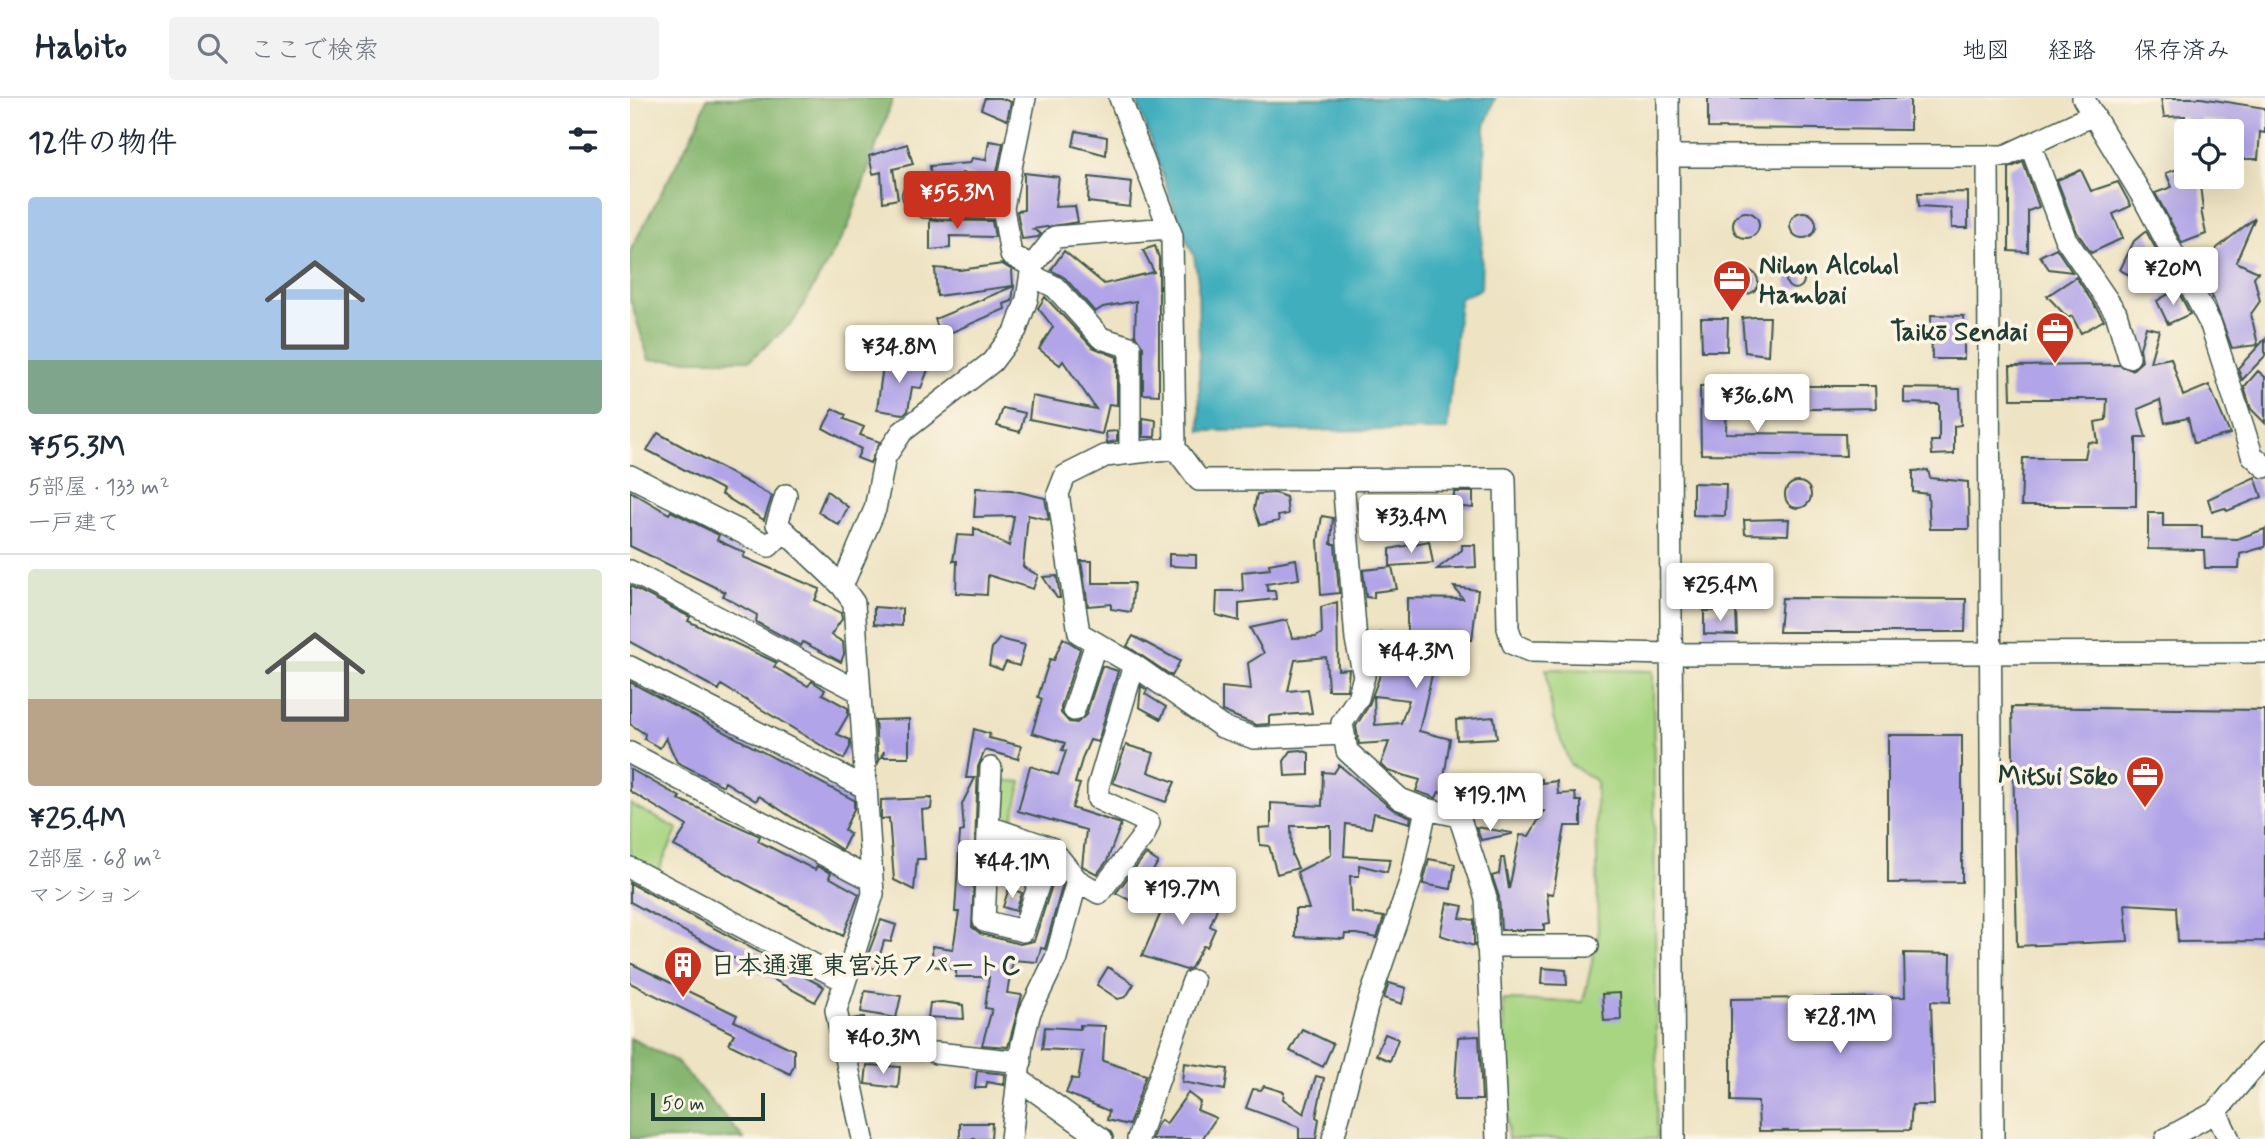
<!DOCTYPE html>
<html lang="ja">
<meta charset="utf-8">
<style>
:root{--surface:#fff;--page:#f2f2f3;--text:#1f2937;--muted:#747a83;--line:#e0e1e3;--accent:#c8321e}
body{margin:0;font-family:Mynerve,"Klee One",sans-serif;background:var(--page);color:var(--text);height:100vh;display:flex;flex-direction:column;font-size:26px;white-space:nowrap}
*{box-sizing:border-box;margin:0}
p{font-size:23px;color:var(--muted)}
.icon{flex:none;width:38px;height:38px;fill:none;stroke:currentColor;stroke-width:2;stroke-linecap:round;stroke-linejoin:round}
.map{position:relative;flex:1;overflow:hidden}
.drawer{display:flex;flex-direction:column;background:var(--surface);width:630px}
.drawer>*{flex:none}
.fabs{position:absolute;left:1544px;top:21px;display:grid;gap:14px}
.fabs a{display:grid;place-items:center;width:70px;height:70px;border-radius:7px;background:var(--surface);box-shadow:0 7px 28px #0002;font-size:35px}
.scale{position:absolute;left:21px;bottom:18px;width:114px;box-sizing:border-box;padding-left:7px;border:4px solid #1f3d34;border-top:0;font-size:19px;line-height:24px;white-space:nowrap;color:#1f3d34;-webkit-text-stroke:5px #fcf5e5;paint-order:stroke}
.price{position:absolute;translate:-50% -60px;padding:0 16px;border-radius:7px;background:#fff;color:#222;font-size:23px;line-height:46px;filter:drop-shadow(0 2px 4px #0008)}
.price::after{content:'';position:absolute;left:50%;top:42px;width:21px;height:16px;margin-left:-10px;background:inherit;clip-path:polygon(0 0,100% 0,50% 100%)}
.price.on{background:var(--accent);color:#fff}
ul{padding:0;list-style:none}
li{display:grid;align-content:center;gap:14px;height:371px;padding:0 28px}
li+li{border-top:2px solid var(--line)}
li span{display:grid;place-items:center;height:217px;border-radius:7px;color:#555}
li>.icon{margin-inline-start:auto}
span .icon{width:126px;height:126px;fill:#fffc;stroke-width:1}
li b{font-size:30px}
h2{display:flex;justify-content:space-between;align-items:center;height:84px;padding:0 28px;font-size:30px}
header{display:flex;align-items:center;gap:42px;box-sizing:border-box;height:98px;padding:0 35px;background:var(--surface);border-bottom:2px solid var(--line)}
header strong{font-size:33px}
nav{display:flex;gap:38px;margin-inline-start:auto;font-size:24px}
.search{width:490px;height:63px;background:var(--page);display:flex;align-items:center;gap:18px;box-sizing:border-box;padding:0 24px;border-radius:7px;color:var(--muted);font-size:26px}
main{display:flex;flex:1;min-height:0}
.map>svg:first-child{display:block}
</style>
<header>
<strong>Habito</strong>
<div class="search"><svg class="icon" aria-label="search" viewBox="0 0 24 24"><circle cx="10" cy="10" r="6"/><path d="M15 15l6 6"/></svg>ここで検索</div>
<nav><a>地図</a><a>経路</a><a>保存済み</a></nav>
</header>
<main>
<section class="drawer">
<h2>12件の物件<svg class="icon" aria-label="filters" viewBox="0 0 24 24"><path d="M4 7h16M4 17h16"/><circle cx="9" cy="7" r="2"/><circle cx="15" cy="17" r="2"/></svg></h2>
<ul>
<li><span style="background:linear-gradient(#a9c7e8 75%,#7fa58c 0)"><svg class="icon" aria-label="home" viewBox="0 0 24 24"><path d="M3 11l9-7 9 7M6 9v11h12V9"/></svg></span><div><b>¥55.3M</b><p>5部屋 · 133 m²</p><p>一戸建て</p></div></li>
<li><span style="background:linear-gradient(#dfe7d0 60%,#b9a48a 0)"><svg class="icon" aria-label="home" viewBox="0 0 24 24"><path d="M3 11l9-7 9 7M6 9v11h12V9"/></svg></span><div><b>¥25.4M</b><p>2部屋 · 68 m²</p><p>マンション</p></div></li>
</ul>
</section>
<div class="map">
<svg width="1635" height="1041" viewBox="0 0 1635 1041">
<rect width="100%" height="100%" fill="#fcf5e5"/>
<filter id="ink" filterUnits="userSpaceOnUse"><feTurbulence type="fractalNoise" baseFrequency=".0143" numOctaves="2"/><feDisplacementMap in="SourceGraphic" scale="14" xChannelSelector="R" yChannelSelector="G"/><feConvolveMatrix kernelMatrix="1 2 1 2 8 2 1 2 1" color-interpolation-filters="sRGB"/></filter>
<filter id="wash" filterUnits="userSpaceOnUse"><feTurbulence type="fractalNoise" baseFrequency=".00686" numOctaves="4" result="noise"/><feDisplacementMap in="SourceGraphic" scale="28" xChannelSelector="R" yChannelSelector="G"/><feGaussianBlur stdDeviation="1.57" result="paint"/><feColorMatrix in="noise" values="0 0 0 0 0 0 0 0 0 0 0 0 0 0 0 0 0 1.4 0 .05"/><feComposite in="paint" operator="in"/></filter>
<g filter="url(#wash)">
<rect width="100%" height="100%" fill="#eee3c3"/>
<path fill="#a8d582" stroke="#64895b" stroke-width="2" d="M916,571l107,2 4,468h-149l-5,-139 80,2 15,-66 -2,-155 -26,-17 -17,-45z
M367,682l25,2 -13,52 -11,-18z
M0,706l48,25 -22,46 -26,-14z"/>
<path fill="#86b670" stroke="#527a52" stroke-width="2" d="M77,0h186l-45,129 -54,94 -44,39h-101l-19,-61v-48l67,-125z
M0,940l46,23 68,78h-114z"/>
<path fill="#40aebd" stroke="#307678" stroke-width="2" d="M506,0h359l-10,28 -4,163 -21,9 -13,132 -247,1 -2,-151 -4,-24 -13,-28z"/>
<g id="blocks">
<path fill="#b1a4e8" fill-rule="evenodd" d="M355,0h15l11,4 -4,18 -26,-11z
M1078,0h202v32l-202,-2z
M1531,0h40l64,10v25l-5,-1 -2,27h-27v-35l-30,-5v12h-16v-15l-21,1z
M446,33l31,6 -1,18 -33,-9z
M359,43l14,2 -8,39 -33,-9 1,13 -32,2 -1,-22 40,-3 2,-5 14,2z
M277,46l6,20 -20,5 5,30 -15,3 -2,-30 -8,2 -4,-18z
M1393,64l16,45 -11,4v41l-19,-1v-83z
M1556,68v11h13l4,33h-2l5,24 -24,9 -27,-50 17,-6 -6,-14z
M1451,72l10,21 27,-9 13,24 -18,8 10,24 -32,15 -14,-21 -20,-52z
M394,75l35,4 -4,30 20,-1 3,16 -45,7 8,5 -3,3 -16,2 -5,-28 7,-1z
M459,79l43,5 -2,25 -42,-5z
M1338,94v36h-16l-1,-20 -32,-2 -1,-13z
M1160 127a13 13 0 1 1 26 0a13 13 0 1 1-26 0Z
M1103 127a13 13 0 1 1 26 0a13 13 0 1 1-26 0Z
M1625,120l-19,44 22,10 -4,5 6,24 -9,13 7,31 -26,3 -19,-50 -16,-28 1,-7 13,-11 2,6 4,-10z
M300,122l62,1 3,16 -45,-1v12l-20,2z
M1516,133l20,36 -18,18 -28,-15 14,-29z
M525,148l4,12v137l-16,-1v-47l-8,-12 1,-34 -33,6 -8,5 -30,-34 -14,-8 13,-19 40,33 50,-12 -11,-22z
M1426,150l16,24 -23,-3 -9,-13z
M372,166l10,6 1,16 -76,10 -2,-28 25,2z
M1104 184a12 12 0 1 1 24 0a12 12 0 1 1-24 0Z
M1156 182a9 9 0 1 1 18 0a9 9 0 1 1-18 0Z
M1446,179l28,43 -23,13 -9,-17 -4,2 -21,-22z
M384,188l-2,15 -8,3 1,5 -64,28 -6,-18z
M1547,191l13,25 -22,10 -11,-23z
M415,199l47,50 25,10v48l-8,-1 -7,30 -73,-15 3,-23 64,13 -33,-48 -3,4 -21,-16 14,-22 -15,-19z
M1301,217l33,1v43h-32z
M1126,219h14l-2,38 -23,-3 -3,-34z
M1071,220h27l-1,33h-25z
M1516,229l13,3 -9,32 21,-4 12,38 26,-11 21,49 -36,9 -6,-25 -23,5 -5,-23 -22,9 8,29h-10v68h-115l2,-48h62l3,-16 10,1 -3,-21 11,-2 1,-21h-96l-1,-33 109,-1 13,5 10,-9 -2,-13z
M1635,241v17l-23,24 -4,-12z
M254,260l45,9 -8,21 -9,-1 -4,24 -5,3 -26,-4z
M1628,273l7,6v46l-14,-14 -7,-22z
M1070,288l27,1 -1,46 119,1 1,22 -145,-2z
M1168,288h77l1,22 -126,2 -2,-23z
M1274,290l56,1 1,36 -7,1v28l-22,1 -1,-14h8v-37l-35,-1z
M373,310l22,5 -5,19 -23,-6z
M203,311l13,6 -2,4 20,8 -4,8 20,7 -10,21 -13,-5 4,-9 -38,-21z
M513,320l13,2 -1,17h-12z
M487,333v10l-10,2 -1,-11z
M28,335l114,63 -8,24 -43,-26 2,-4 -76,-40z
M1298,372l2,8 38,4 1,47h-39l-2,-35 -15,-2v-21z
M1625,379l7,20 -35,14 -2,-3 -13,4 -4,-13z
M1155 397a13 13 0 1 1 26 0a13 13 0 1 1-26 0Z
M1063,385l33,1 -1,32 -32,-1z
M346,390l35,2 34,8 4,22 -21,-5 -5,52 15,8 -5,14 -45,-14 -1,20 -31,-2 1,-32h-4l4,-26 17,1v-8l35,18 5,-30 -40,1z
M0,393l39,23 2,-3 48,24 -2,5 28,13 -2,4 77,32 -5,11 26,13 1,6 -11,16 12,7 1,12 -3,8 -38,-20 -2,4 -45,-24 1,-7 -34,-19 2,-4 -95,-46z
M197,393l21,16 -9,18 -21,-13z
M824,394h19v16l-19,-2z
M645,395l11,4 2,17 -10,2 1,5 -19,4 -6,-16 3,-15z
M729,403h17v23l-14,1z
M1518,415h15v13h39v12l35,1 28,-10v18l-25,7 -1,14h-34l-1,-18 -56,-1z
M692,418l11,2 -2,26h4l4,49 -18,2 -3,-55z
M1159,421l-1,16 -43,-1 -1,-14z
M799,443l4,22 -43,3v-17z
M832,447h13l1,22 -39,2 25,-19z
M539,456l27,1v12l-27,-1z
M666,461l3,20 -33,5 2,7h7l1,8 -37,4v18l-23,-6 1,-24h26l-1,-19 28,-3 -1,-5z
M451,463h11v22h42l-3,29 -20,-3v-5l-23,2z
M762,469l5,22 -23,3v6l-8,-1 -3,-27z
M427,478l3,22h-3l-14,-21z
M0,488l60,31 -2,4 89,42 -3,4 34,19 4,-5 13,9 -3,4 26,14v7l-11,19 13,6v7l-6,12 -123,-74 -2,5 -89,-48z
M824,489l24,3 -6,50h-10v8l-24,1 -19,82 31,8 -6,39 16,4 -2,15 -19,-5 -3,6 -20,-7 4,-11 -32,-9 -7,-7 8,-22 -30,2 -3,-18 13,-21 10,-27 5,-25h-4v-20l27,3v-38l56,1zM744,598l35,4 -8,23 -26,2z
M1152,500l184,1 -1,33h-186z
M707,504l1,68 11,-1 -2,21h-19l-2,-33 -31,3 -7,31 20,-2 4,24 -43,3v8l-13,1 -34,-14v-24l29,3 -3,-27 16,-10 -14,-25 37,-8 5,18 24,-1 6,-4 -1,-26z
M244,509l28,2v17l-28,-2z
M1106,512l1,25 -33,-1v-23z
M503,538l47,25 -8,15 -45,-30z
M433,540l17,11 -19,58v6l8,9 8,1 9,-8 16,-49 16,5 -20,71 -8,-2 -7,16 -8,27 5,1 -8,24 49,16 -14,37 -10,13 -15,-8 4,-36 -68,-19 12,-45 28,9 8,-24 -4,-1 3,-7 -33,-10 10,-34 -4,-2 7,-23 5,-15 4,1z
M369,541l26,6 -6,21 -13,-4 -4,8 -13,-5 3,-17z
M0,584l224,118v9l-10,21 6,4 -8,16 -83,-54 -3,5 -31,-19 -2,4 -46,-24 -11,-24 -6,10 -16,-9 1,-5 -15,-10z
M511,588l6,4 -2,4 21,13 -5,12 -22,-12z
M1382,609l253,3v231l-87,1 -2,-35 -51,-3 3,37 -111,5z
M864,619l3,21 -40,2 -1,-20z
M279,621v38h-26l1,-6 -6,12 -3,-43z
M344,631l16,5 -1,4 32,8 -3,13 -33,-9 -7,17 -6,160 9,7 39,10 14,-3 21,-65 8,7 -18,66 -4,-1 -4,14 -24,-2 -6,33 15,2 -14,52 -26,-2 10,-36 -7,-1 4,-31h-33v-8l-23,-3 -1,-20 21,3 6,-37h-4l5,-80 4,-1 -2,-27 13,-26h-9z
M1258,637h74v147l-74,1z
M496,647l28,8 -6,19 27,10 -9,20 -53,-19z
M671,652l8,3v22l-24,1 -1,-15 7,-10z
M709,667l53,44 19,8 -1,6 -36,-10 -3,15 -25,-4 -2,32 46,3 -3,13 -28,-7v11h-9l1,36 33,5 -7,21 -20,-4h-12l-1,5 -49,-2v-28h14l-12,-37 34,-17v-29h-40l1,29 6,13 -21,6 -8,-28 -9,-1 -1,-17 12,-1v-24l51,3 1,-34 11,1z
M0,671l50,28 -2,2 82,37 -2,5 57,29 2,-4 14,7 -2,4 30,17 -16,42 -169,-90 13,-20 -57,-35z
M912,681v4l15,-2 1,13 17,-1 1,8h5v25h-16l-12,68 -6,-1 3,30 -6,1v6h-43l-2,-33 -7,-21 7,-2 2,-16h3l5,31 11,-54 9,1 15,-25 -57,2 20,-9 -1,-10 24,-3 -1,-10z
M302,700l-1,11 -9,1 3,49h-8l-3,31 -20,-10 -5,-62 -8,1v-19z
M846,729l36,6v1l-31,6z
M373,748l31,10 -4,15 -30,-9z
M516,756l12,8 -11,19 -4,-2 -10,23 -17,-9z
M799,761l26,5 -4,25 -28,-5z
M545,782l45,21 -10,25 5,3 -8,18 -4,-1 -12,22 -5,2 -44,-14z
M0,785l194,104 -9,15 -185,-100z
M379,790l13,5 -6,18 -13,-4z
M817,805l16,3 -3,12 14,2v26l-34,-11z
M251,822l15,5 -5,17 -7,-1 -8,28 -12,-4z
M1274,855l47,1 -1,48 -19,-1 3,104h-22l-2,25 -151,1 -1,-29 -27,-1v-102l174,-2z
M0,865l107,52 -3,6 60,29v15l-4,9 -61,-30 5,-10 -104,-51z
M478,869l26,17 -8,13 -8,2 -21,-14z
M912,870l24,2 1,15 -26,-1z
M759,885l17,5 -4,16 -18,-6z
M235,893l36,5 -5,22 -35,-6z
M990,895l1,27 -17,1 -2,-27z
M312,904l21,3 1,14 -36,-2 2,-14z
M234,919l6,26 -13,2 -6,-26z
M450,927l25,1 -2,35 43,14 -17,50 -22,-5 2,-9 -43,-18 6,-15 6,2 5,-29 -41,-2 3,-22 35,2z
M672,931l31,15 -10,23 -33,-16z
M755,936l13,5 -8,22 -14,-6z
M849,938l3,64h-28l4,-63z
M554,965l44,6 -3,21 -43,-8z
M237,967l33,2 -2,21 -33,-4z
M347,973l28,3 -1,11 -17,-3 -1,6h-11z
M686,978l8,2 -8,39 3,2 -3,20h-17v-12l-53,-19 7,-19 8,1 3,-4 20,6 -1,7 21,15z
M558,995l12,9 -3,8 19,8 -14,21h-50l5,-14 4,-5 5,4z
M330,1025h32l-1,16h-31z"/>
</g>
</g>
<g filter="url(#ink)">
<use href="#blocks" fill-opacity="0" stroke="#3e5649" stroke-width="2"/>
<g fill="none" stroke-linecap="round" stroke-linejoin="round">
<defs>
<path id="minor" d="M395,0l-22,110 8,47 21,11
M490,0l52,138 3,212 24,32 306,-1 3,149 5,16 17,7 141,3 594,-2
M1038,0l6,1041
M1453,0l61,101 67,126 41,130 13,12
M1400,46l35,94 51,75 13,44
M1038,58h337l88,-41
M1358,59l5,982
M283,97l12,12 78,1
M401,177l24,12 46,51 29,9v106
M545,350l-70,8 -40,20 -7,18 21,139 55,32 88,62 32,11 90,-4
M0,378l139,70 15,-15
M713,382l13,160 8,36 -6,22 -16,25 5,28 53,48 26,10
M156,397l-9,29 65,62 12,17 19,291 -37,116 27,129
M0,473l230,121
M212,488l33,-77 10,-52 17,-25 90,-70 24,-32 11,-31 5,-33 23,-29 114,-9
M0,569l236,121
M444,612l22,-67
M0,655l242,127
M361,670l-7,153 39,10 28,-83 26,32 -21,78 -26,54 -8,32 -11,95
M359,729l62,21
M0,770l215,113
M447,782l22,13 45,-58 5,-12 -51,-24v-12l36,-122
M857,848h101
M306,955l85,9
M390,982l82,59
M508,1041l55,-158
M703,1041l34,-132 44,-128 15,-70 33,7 27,82 11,241
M1536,1041l50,-27
M1599,1041l-13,-27 49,-58"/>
</defs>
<use href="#minor" stroke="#3e5649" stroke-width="24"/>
<use href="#minor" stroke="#fff" stroke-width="21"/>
</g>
</g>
<defs>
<symbol id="office-pin" viewBox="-11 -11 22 30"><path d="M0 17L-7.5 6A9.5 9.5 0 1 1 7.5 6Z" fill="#c8321e" stroke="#fcf5e5"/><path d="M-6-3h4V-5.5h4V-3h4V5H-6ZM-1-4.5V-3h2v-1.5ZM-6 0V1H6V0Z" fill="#fff"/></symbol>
<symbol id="building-pin" viewBox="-11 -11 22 30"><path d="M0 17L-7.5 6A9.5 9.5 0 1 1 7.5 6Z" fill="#c8321e" stroke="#fcf5e5"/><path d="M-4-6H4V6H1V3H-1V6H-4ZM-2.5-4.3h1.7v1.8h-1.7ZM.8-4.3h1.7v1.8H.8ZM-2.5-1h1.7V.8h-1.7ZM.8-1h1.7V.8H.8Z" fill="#fff"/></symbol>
</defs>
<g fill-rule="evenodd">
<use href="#office-pin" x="1080" y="159" width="44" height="60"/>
<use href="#office-pin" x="1403" y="211" width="44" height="60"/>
<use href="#office-pin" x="1493" y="655" width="44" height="60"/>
<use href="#building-pin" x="31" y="845" width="44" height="60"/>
</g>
<g text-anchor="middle" stroke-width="7" stroke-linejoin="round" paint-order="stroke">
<g font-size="26" font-weight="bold" fill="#1f3d34" stroke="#fcf5e5" text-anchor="start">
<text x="1129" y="175">Nihon Alcohol<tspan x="1129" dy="30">Hambai</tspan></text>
<text x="1398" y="242" text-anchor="end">Taikō Sendai</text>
<text x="1488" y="686" text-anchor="end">Mitsui Sōko</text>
<text x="80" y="876">日本通運 東宮浜アパートC</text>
</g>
</g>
</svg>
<div class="fabs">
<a><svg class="icon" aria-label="locate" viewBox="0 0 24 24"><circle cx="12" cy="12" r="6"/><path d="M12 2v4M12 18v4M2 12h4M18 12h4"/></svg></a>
</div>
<div class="scale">50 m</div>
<b class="price on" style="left:327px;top:133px">¥55.3M</b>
<b class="price" style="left:1543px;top:209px">¥20M</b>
<b class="price" style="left:269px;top:287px">¥34.8M</b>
<b class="price" style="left:1127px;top:336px">¥36.6M</b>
<b class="price" style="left:781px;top:457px">¥33.4M</b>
<b class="price" style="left:1090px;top:525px">¥25.4M</b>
<b class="price" style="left:786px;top:592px">¥44.3M</b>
<b class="price" style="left:860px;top:735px">¥19.1M</b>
<b class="price" style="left:382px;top:802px">¥44.1M</b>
<b class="price" style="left:552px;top:829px">¥19.7M</b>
<b class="price" style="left:1210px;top:957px">¥28.1M</b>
<b class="price" style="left:253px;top:978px">¥40.3M</b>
</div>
</main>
